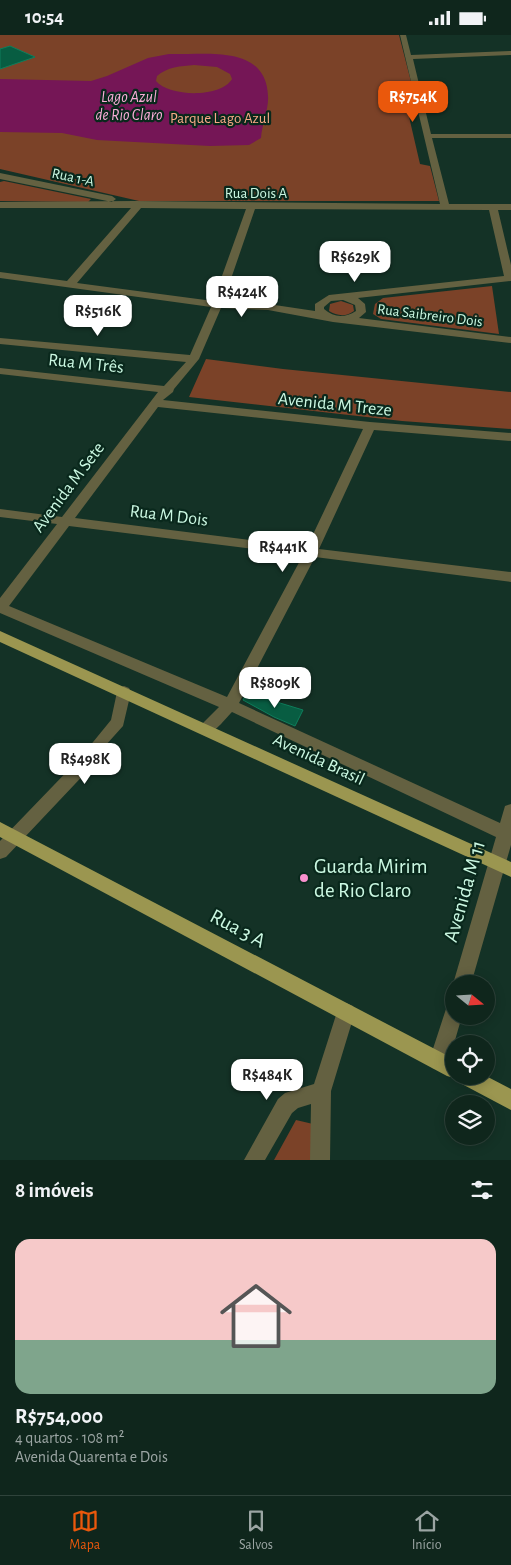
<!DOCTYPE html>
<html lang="pt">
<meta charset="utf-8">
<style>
:root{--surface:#0f261c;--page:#1d3229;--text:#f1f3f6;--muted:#9ba5a3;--line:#2f433b;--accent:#ea580c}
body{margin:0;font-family:"Alegreya Sans",sans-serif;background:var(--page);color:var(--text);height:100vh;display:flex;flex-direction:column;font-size:19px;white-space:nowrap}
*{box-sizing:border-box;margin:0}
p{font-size:16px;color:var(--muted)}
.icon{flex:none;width:28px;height:28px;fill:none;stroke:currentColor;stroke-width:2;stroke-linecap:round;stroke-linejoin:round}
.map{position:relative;height:1125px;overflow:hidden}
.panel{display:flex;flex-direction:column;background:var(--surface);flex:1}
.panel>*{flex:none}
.needle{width:32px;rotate:108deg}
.buttons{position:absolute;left:445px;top:940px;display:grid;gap:10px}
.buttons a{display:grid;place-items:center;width:50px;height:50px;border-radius:50%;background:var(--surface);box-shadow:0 2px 12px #0003,0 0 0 1px var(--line);font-size:25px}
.price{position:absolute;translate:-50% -42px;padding:0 11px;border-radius:10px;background:#fff;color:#222;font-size:16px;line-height:32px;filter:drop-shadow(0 1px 2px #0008)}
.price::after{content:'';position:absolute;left:50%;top:30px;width:15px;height:11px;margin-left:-8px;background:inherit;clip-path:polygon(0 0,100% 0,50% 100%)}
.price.on{background:var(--accent);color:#fff}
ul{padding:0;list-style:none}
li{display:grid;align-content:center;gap:10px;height:265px;padding:0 15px}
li+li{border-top:1px solid var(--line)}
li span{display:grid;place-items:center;height:155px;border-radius:15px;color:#555}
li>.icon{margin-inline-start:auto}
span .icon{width:90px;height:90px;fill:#fffc;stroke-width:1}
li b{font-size:21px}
h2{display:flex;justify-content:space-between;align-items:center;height:60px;padding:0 15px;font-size:21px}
.status{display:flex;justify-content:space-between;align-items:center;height:35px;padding:0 25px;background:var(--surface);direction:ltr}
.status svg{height:14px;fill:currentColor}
.menu{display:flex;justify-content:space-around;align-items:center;height:70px;border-top:1px solid var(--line);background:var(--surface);font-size:14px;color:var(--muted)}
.menu a{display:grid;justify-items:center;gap:2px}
.menu .on{color:var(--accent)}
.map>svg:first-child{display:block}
</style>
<div class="status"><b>10:54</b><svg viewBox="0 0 49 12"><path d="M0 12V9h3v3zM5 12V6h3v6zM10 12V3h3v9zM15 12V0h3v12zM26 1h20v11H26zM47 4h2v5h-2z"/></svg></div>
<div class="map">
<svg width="511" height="1125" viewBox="0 0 511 1125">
<rect width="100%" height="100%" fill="#143226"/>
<path fill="#7b4228" d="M0,0h399l18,70 -10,3 13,56 10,2 9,35h-300l-139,-32z
M4,146l87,18 -3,3 -88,-1v-19z
M492,251l7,48 -118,-15 -8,-5 2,-10 8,-6z
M341,266l12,4 1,6c-8,6 -17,5 -25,0l1,-7z
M206,324l77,10 228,23v37l-109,-8 -213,-24z
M296,1085l17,4 -2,36h-37z"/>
<path fill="#751656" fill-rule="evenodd" d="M169,19c38,1 97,-10 99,42 1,12 -6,28 -7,42l-12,7 -39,1 -113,-6 -35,-7 -62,-1v-53l91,2 16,-5 41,-18zM194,30l23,2 13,7 2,5c-11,19 -63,18 -76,2l1,-5c10,-9 24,-10 37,-11z"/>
<path fill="#085d42" stroke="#0e7f5c" d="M10,11l25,11 -35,12v-20z
M247,658l56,17 -8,16 -21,-9 -31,-17z"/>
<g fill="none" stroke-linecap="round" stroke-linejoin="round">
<path fill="#646141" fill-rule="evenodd" d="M400,0h6l5,20 100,-4v4l-98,4 18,75h80v4h-79l17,66h62v6h-13l13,55v16l-153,17 7,6 1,8 -7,6 152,19v6l-178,-21 -65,-12 -47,-2 -22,51 -25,30 -1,3 -10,8 207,22 141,11v8l-137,-11 -55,119 192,23v10l-196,-25 -76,146 261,120 5,-17 6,-2v41l-40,139h-17v2l-1,-2 43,-147 -264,-125c-9,9 -19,25 -32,21l-3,-4 22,-22 -219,-94v-15l57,-74 -57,-7v-8l62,8 96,-125 -158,-18v-6l164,18 22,-24 -186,-18v-6l190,17 21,-48 -211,-29v-6l67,9 64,-73h-131v-6l135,-1 305,3zM141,173l105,1 -33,92 -136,-18zM255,174l234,1 15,66 -175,19 -14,9v7l-47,-7 -45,-2zM343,265l12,5 1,6c-11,7 -22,7 -32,-2v-2l7,-6zM158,372l205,22 -56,118 -232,-29zM69,491l234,29 -76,142 -218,-91z
M0,138l112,23 4,3 -4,3 -112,-23z
M124,651l5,2 2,4 -8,34 -18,20 -13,20 -86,91 -6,2v-18l80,-83 31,-38 6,-28 2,-4z
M346,968l7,3 2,6 -24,79 -1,69h-20l1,-56 -13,4 -6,5 -27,47h-21l34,-61 7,-6 29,-9 23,-72 2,-6z
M454,968v13h8l-13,45 -3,7 -7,2 -7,-2 -3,-7 16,-49 2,-6z"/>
<path fill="#9b9650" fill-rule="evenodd" d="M0,596l511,231v15l-511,-235z
M0,787l454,237v17h32l25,13v21l-51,-27 -2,-6 -4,1 -7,-2 -447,-239z"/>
</g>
<circle fill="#f890cd" stroke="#09281c" stroke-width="2" cx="304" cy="843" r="5"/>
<g text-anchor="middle" stroke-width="4.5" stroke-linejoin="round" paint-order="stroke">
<g font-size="15" fill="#f7a986" stroke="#09281c">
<text x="220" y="88">Parque Lago Azul</text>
</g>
<g font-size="15" fill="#cbf8e2" stroke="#09281c">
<text transform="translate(73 142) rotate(12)" y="5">Rua 1-A</text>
<text x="256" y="163">Rua Dois A</text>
<text transform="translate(430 280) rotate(7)" y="5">Rua Saibreiro Dois</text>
</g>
<g font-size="16" font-style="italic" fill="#faadd8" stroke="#09281c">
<text x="129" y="67">Lago Azul<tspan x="129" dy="18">de Rio Claro</tspan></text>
</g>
<g font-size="18" fill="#cbf8e2" stroke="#09281c">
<text transform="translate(86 328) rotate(6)" y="6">Rua M Três</text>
<text transform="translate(335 369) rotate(6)" y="6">Avenida M Treze</text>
<text transform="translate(68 452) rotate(-53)" y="6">Avenida M Sete</text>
<text transform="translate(169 480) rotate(7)" y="6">Rua M Dois</text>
<text transform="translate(319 724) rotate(25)" y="6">Avenida Brasil</text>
</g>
<g font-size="21" fill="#cbf8e2" stroke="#09281c" text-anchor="start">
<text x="314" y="838">Guarda Mirim<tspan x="314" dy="24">de Rio Claro</tspan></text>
</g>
<g font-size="21" fill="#cbf8e2" stroke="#09281c">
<text transform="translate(464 856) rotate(-74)" y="7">Avenida M 11</text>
<text transform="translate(238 893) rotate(28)" y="7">Rua 3 A</text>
</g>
</g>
</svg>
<div class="buttons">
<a><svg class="needle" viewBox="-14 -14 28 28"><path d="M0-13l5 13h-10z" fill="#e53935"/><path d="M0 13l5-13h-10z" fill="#9ba5a3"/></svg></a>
<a><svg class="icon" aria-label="locate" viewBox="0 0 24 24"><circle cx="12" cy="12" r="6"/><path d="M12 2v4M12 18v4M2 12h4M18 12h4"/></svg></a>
<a><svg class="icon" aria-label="layers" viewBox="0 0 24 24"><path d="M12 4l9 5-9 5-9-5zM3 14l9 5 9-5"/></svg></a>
</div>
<b class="price on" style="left:413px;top:88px">R$754K</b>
<b class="price" style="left:355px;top:248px">R$629K</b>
<b class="price" style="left:242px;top:283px">R$424K</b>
<b class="price" style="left:98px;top:302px">R$516K</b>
<b class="price" style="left:283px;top:538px">R$441K</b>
<b class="price" style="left:275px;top:674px">R$809K</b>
<b class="price" style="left:85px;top:750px">R$498K</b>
<b class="price" style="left:267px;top:1066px">R$484K</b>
</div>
<section class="panel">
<h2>8 imóveis<svg class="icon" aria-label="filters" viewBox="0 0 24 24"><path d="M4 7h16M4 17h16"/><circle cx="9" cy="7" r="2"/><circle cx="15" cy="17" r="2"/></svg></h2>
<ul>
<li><span style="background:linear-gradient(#f6c9c9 65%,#7fa58c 0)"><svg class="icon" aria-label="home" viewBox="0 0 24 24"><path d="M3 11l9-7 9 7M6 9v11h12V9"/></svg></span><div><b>R$754,000</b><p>4 quartos · 108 m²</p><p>Avenida Quarenta e Dois</p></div></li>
</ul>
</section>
<nav class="menu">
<a class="on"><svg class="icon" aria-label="map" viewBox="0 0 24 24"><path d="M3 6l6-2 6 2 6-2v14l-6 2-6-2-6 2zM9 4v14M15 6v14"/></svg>Mapa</a>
<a><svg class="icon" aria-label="saved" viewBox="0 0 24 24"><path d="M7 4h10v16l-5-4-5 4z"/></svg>Salvos</a>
<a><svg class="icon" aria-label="home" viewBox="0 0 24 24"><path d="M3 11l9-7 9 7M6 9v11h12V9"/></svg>Início</a>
</nav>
